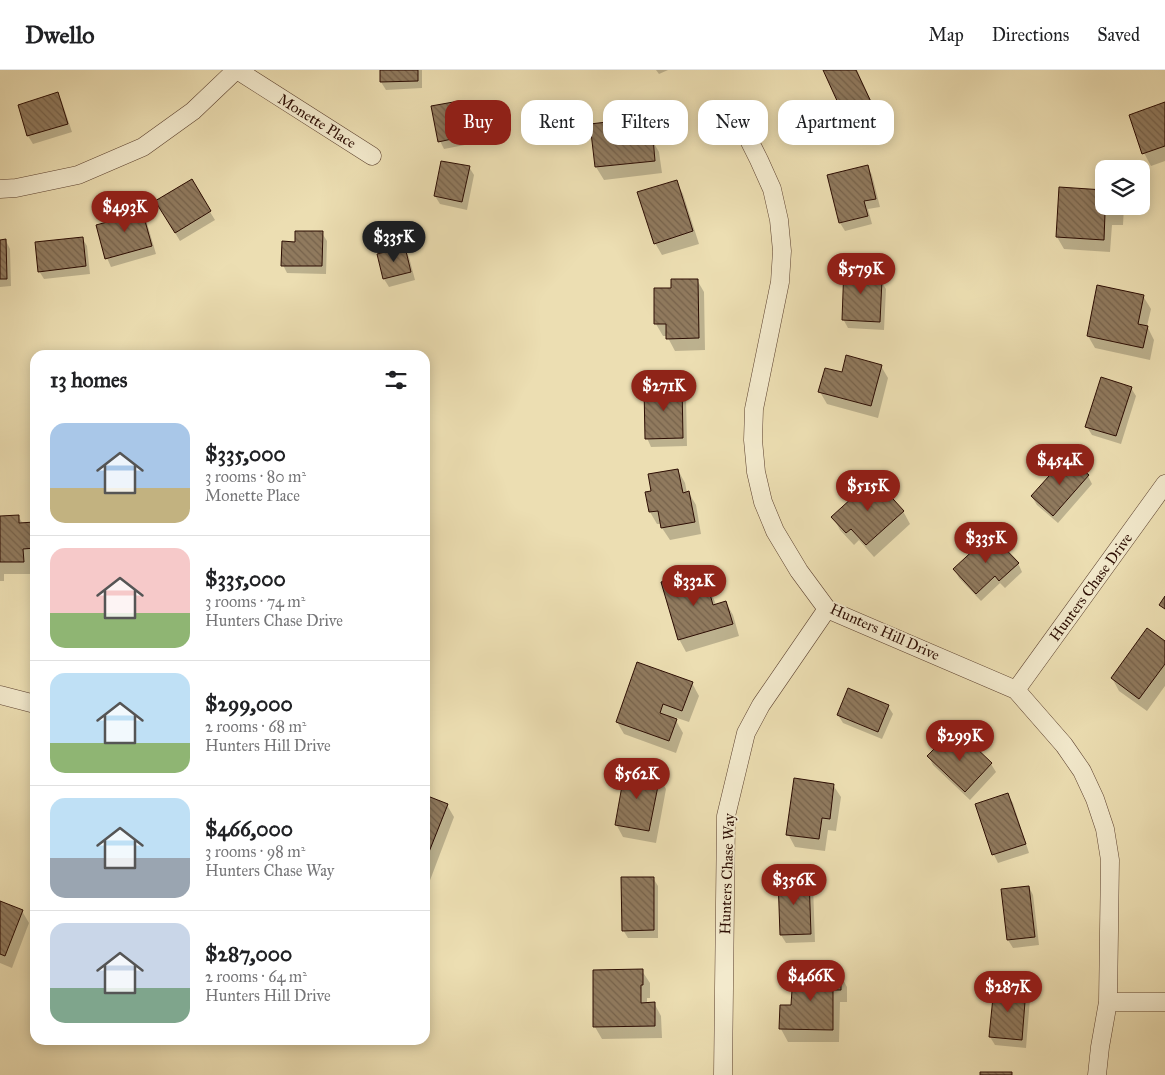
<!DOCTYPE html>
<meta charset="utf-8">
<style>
:root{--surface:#fff;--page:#f6f6f6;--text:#202124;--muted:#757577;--line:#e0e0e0;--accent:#8f2418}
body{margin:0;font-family:"IM FELL Great Primer",serif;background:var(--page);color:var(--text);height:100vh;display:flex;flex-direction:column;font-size:19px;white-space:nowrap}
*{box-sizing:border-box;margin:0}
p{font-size:16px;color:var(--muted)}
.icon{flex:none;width:28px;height:28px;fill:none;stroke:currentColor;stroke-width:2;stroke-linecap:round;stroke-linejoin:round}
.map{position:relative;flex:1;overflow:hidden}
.drawer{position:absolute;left:30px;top:280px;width:400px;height:695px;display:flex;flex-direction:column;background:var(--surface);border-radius:15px;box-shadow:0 2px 12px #0003}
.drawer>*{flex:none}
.guide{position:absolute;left:445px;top:30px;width:475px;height:45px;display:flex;gap:10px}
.tools{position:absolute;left:1095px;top:90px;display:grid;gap:10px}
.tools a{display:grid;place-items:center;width:55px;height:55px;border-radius:10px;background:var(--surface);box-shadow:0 2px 12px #0003;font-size:25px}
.price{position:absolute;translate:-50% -42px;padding:0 11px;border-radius:18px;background:var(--accent);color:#fff;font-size:16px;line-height:32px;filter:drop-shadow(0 1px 2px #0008)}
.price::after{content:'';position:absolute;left:50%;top:30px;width:15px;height:11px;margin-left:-8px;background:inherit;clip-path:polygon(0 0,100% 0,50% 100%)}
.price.active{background:#222;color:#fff}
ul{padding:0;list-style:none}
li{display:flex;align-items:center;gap:15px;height:125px;padding:0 20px}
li+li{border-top:1px solid var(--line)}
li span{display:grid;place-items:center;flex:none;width:140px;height:100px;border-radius:15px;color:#555}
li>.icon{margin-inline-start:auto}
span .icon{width:60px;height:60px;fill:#fffc;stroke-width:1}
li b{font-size:21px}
h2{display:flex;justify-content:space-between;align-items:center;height:60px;padding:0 20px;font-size:21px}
.pill{padding:0 18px;border-radius:15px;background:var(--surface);box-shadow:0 2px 12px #0003;font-size:18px;line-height:45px}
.pill.active{background:var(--accent);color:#fff}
header{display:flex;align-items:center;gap:30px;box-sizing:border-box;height:70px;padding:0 25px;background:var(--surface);border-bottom:1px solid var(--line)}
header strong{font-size:24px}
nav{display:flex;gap:28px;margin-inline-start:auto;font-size:18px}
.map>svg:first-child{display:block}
</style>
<header>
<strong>Dwello</strong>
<nav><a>Map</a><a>Directions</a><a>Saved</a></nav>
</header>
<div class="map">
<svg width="1165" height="1005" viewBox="0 0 1165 1005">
<defs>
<pattern id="building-back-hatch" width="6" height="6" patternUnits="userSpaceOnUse" patternTransform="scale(1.25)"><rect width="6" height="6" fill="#907a5e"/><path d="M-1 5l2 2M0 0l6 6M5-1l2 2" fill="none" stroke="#76624b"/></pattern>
</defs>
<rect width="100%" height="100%" fill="#ecdeb2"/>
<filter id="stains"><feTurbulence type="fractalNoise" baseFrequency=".004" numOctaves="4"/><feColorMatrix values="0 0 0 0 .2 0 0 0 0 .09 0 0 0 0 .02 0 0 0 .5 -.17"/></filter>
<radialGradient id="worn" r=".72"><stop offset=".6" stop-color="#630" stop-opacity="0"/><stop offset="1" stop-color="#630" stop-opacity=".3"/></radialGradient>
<path fill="#0003" d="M381,0h41v18l-36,2 -5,-8z
M656,0h12l-9,4z
M824,0h33l21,46 -26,12 -7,-12z
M58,24l4,8 10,30 -39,12 -5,-8z
M459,32l5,8 6,34 -26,5 -4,-8z
M1165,34v57l-14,5 -7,-13z
M640,49l7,12 1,9h4l7,12 3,21 -58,7 -8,-13 -5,-42z
M442,92l27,5 5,8 -7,35 -27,-6 -5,-8z
M868,97l4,8 8,32 -12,2 4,15 -27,7 -5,-8z
M191,111l24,39 -35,21 -24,-40z
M676,111l7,13 16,50 -37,11 -7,-12z
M140,135l4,8 12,41 -45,13 -4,-9 17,-39z
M1104,136h20l-1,19h-11l-2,27 -46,-3 -7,-12z
M322,163l5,8 -1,33 -39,-1 -4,-8z
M82,168l5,8 3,28 -46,5 -5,-8z
M0,171h6l4,8 1,37 -11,1z
M404,179l5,8 6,23 -26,7 -5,-8z
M870,198l4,8v5h7l5,8 -2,41 -36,-2 -5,-9z
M697,210l7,12 1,58 -30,1 -8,-15h-4l-7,-12 16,-35z
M1143,226l8,13 -4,17 7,14 -4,20 -55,-12 -7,-12z
M881,296l7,12 -10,40 -51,-14 -7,-12 23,-18z
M681,318l5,8 1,50 -36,1 -4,-9z
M1131,318l5,8 -15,48 -29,-9 -5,-8z
M678,400l7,13 2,10h2l7,12 5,29 -31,6 -8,-12v-4h-5l-7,-12 -3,-19 5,-1z
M1088,406l4,8 -34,39 -21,-18 -5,-8z
M903,441l7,13 -36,33 -15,-17 -5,5 -14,-15 -7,-13z
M18,446l5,8 12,-1v38h-5v13h-26v7h-4v-64z
M1018,493l4,9 -17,16 -5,-5 -19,18 -22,-23 -4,-8z
M695,504l7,12 4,-2 7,13 3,8 10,-2 7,12 6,21 -53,16 -7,-13z
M1165,573v43l-18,25 -28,-20 -7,-13z
M692,613l7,13 -10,26 -15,-5 9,16 -7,20 -52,-19 -7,-12z
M888,636l5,8 -11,25 -39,-16 -5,-8z
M973,677l18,17 5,8 -26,28 -37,-35 -4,-8 38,-4z
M659,707l7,12 -10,54 -33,-6 -7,-13z
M833,715l8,12 -5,34 -8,-1 -3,21 -30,-4 -7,-13z
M1008,725l5,8 16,50 -31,10 -4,-8 -17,-50z
M425,726l22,9 7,12 -25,66 -4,-1z
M653,808l5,8v52h-30l-5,-8z
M808,808l5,8 2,56 -29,1 -5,-8z
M1029,817l4,8 6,50 -26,3 -5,-8z
M0,832l22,9 7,12 -17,45 -12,-5z
M594,901h48l8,12v15h-3v6l7,-1 7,13 1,22 -60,1 -7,-12z
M840,904l7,13v15h-7l-1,40h-51l-7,-13v-23l12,1v-14l-2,-3z
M995,918l31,2 4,9 -4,49 -31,-3 -5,-8z"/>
<path fill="url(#building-back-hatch)" stroke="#2c0d03" d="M380,0h38v11l-38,1z
M823,0h33l16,34 -28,12z
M58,22l10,32 -41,12 -9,-31z
M459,31l7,35 -28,6 -7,-36z
M1165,32v44l-23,8 -13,-39z
M641,48l2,21 10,-1 2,23 -60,6 -5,-43z
M441,91l29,5 -8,36 -28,-6z
M868,95l8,34 -12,2 4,15 -29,7 -12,-48z
M192,109l19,32 -36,22 -20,-32z
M677,110l16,51 -39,13 -17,-52z
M1059,117l45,3v16h13l-1,7h-11l-1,27 -48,-3z
M140,133l12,43 -47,13 -9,-34 26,-7 -3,-9z
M295,161h28l-1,35h-41l1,-25 13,1z
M83,167l3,29 -48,6 -3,-30z
M6,169l1,40h-7v-39z
M405,177l6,25 -28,7 -6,-25z
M844,195l26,1v13l12,1 -2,42 -38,-2z
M671,209h27l1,59 -33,1v-15h-12v-36h17z
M1097,215l47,10 -6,29 10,2 -5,22 -56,-12z
M846,285l36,10 -11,41 -53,-14 7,-24 17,4z
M1101,307l31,10 -16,49 -31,-9z
M682,316l1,52 -38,1 -1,-52z
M1067,386l22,19 -36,41 -22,-20z
M678,399l5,24 6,-2 6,31 -34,6 -3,-17 -9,1 -4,-20 6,-1 -3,-17z
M874,408l30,33 -38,34 -15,-16 -5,4 -15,-16z
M19,445v8l16,-1v26l-12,1 1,13h-24v-46z
M991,464l28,29 -20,18 -4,-5 -19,18 -23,-25z
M695,502l4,13 8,-2 6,22 13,-4 7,23 -55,16 -17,-58z
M1165,526v13l-6,-4z
M1147,558l18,13v23l-26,35 -28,-21z
M637,592l56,20 -11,29 -19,-7 -3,9 17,6 -8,22 -53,-19z
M848,618l41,17 -11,27 -41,-17z
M949,664l18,17 6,-6 19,18 -27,29 -38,-36z
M625,699l35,7 -11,55 -34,-6z
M794,708l40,6 -4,35 -8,-1 -3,21 -33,-4z
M1008,723l18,51 -34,11 -17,-51z
M425,725l23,9 -23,58z
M621,807h33v53l-32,1z
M809,807l2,57 -31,1 -2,-57z
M1029,816l6,51 -28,3 -6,-51z
M0,831l23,9 -18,46 -5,-2z
M643,899v16h-2v18l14,-1v24l-62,1v-57z
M790,903h51v17h-8v40l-54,-1 1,-24h11l1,-15h-2z
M994,917l32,2 -4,51 -33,-3z
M980,1002h32v3h-32z"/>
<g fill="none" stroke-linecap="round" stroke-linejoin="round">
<defs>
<path id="street" d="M237,0l135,86
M736,44l23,46 13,29 7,31 3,31 -2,31 -26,127 -1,31 3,32 7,30 12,29 24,40 28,38 189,81 48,55 18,26 13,28 10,30 5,31 -2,142 -8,45 -3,28
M0,119l16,-1 62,-13 65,-28 50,-36 43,-41
M1016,620l149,-206
M0,625l35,9
M1108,932h57
M723,1005l3,-259 20,-83 15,-28 66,-96"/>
</defs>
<use href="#street" stroke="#5c412f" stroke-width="19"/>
<use href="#street" stroke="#f3eacd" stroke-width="18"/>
</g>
<g text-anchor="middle" stroke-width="4" stroke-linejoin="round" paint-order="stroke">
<g font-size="15" fill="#2c0d03" stroke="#f3eacd">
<text transform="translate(317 51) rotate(32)" y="5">Monette Place</text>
<text transform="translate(1091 517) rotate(-54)" y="5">Hunters Chase Drive</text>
<text transform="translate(885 562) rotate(24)" y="5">Hunters Hill Drive</text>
<text transform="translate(727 804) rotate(-88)" y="5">Hunters Chase Way</text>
</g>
</g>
<rect width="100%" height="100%" filter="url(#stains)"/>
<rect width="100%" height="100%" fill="url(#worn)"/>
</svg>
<div class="tools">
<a><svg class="icon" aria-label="layers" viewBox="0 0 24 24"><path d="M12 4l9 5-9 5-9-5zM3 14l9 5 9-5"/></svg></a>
</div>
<b class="price" style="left:125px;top:163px">$493K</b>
<b class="price active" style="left:394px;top:193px">$335K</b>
<b class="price" style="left:861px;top:225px">$579K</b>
<b class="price" style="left:664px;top:342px">$271K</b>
<b class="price" style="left:1060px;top:416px">$454K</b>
<b class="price" style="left:868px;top:442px">$515K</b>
<b class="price" style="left:986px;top:494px">$335K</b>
<b class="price" style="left:694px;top:537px">$332K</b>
<b class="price" style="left:960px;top:692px">$299K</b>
<b class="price" style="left:637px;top:730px">$562K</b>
<b class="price" style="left:794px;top:836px">$356K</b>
<b class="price" style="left:811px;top:932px">$466K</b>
<b class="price" style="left:1008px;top:943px">$287K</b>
<div class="guide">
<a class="pill active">Buy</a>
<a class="pill">Rent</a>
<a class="pill">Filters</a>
<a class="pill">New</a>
<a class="pill">Apartment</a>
</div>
<section class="drawer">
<h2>13 homes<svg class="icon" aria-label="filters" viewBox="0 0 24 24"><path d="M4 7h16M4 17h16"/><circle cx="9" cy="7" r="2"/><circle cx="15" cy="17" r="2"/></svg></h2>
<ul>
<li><span style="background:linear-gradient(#a9c7e8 65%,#c2b280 0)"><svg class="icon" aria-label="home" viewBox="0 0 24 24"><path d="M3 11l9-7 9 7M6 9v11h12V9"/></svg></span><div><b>$335,000</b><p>3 rooms · 80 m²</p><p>Monette Place</p></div></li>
<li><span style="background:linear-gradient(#f6c9c9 65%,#8fb573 0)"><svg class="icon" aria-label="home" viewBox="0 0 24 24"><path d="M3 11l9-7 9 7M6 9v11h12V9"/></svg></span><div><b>$335,000</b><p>3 rooms · 74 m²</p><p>Hunters Chase Drive</p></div></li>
<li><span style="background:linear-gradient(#bfe0f5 70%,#8fb573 0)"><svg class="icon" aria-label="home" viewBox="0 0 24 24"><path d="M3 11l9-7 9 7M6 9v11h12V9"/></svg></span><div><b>$299,000</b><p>2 rooms · 68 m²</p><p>Hunters Hill Drive</p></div></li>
<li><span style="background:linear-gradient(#bfe0f5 60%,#9aa5b1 0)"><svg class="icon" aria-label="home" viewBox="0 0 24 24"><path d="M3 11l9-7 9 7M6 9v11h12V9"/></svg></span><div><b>$466,000</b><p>3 rooms · 98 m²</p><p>Hunters Chase Way</p></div></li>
<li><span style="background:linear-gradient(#c9d6e8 65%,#7fa58c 0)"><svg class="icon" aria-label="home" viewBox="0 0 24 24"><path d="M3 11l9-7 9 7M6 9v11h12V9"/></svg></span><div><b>$287,000</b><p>2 rooms · 64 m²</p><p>Hunters Hill Drive</p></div></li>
</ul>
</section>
</div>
